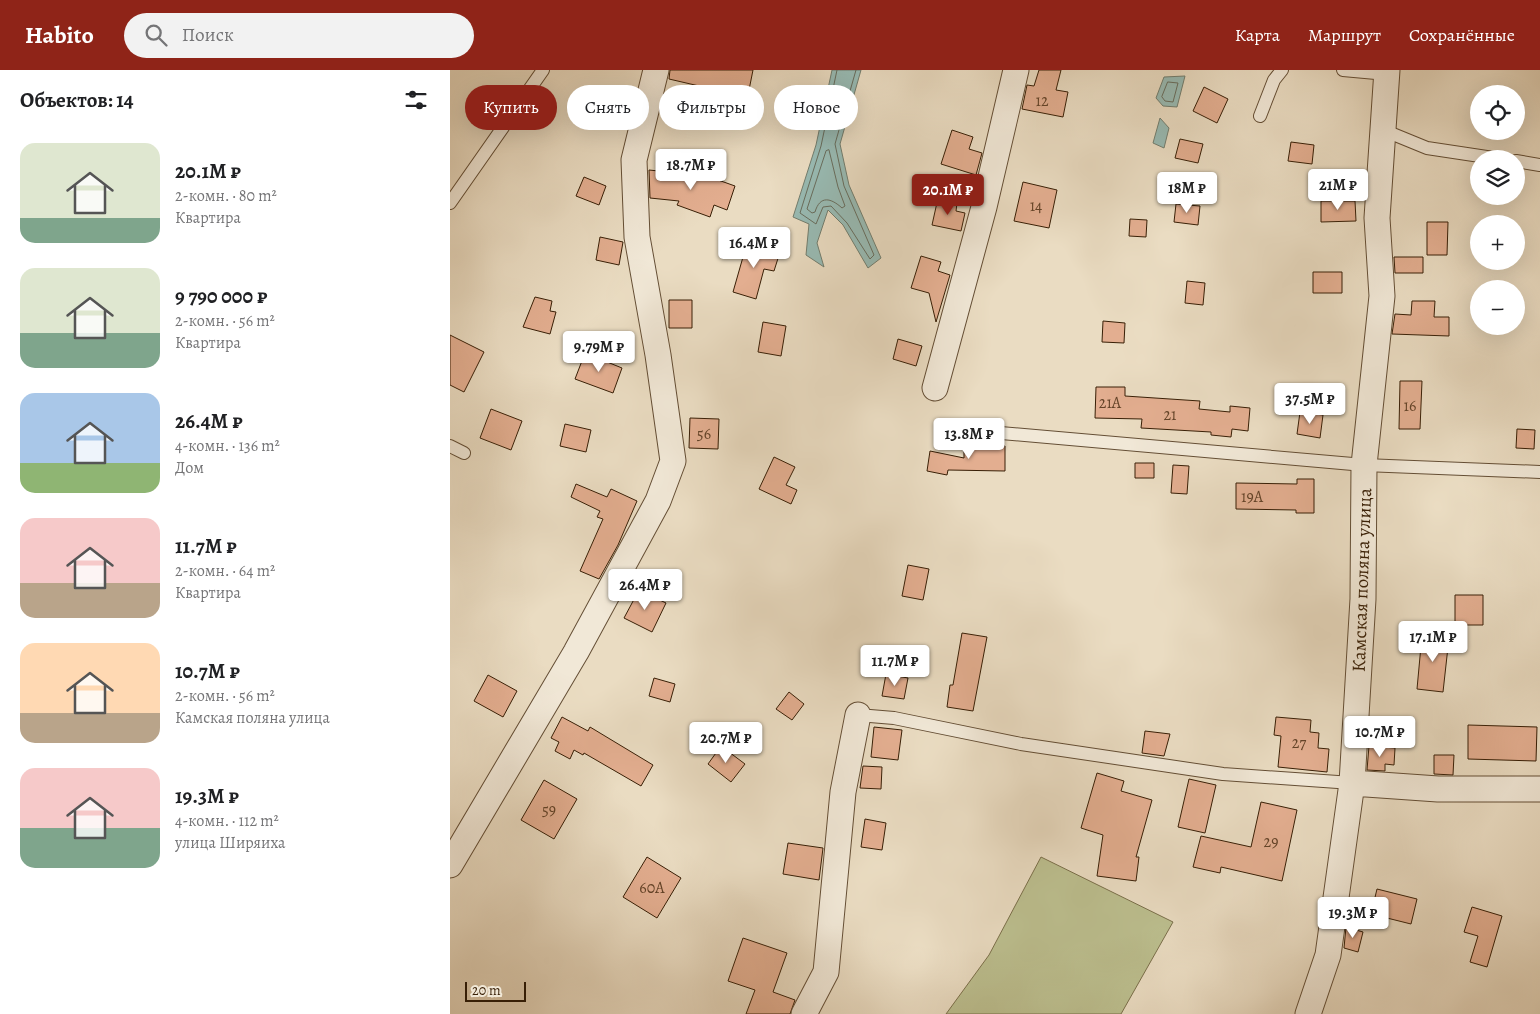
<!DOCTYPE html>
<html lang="ru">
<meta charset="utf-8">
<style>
:root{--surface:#fff;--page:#f2f2f2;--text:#202124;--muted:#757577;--accent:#8f2418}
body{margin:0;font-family:Alegreya,serif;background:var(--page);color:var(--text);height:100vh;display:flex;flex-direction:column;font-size:19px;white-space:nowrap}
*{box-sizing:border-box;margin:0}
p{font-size:16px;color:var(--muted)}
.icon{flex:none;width:28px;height:28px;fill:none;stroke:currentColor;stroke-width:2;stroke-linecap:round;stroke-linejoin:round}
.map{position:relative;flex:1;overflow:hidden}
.details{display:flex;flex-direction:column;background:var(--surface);width:450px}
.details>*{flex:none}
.hud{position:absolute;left:15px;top:15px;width:475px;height:45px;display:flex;gap:10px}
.buttons{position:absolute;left:1020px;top:15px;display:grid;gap:10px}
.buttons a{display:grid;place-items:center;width:55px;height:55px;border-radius:50%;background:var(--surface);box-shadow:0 5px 20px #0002;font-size:25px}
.scale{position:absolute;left:15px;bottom:12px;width:61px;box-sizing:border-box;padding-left:5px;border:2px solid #381f06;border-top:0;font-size:14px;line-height:18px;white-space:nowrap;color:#381f06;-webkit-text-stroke:4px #f1e8d7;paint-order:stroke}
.price{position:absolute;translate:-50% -42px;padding:0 11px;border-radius:5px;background:#fff;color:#222;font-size:16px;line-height:32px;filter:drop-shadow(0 1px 2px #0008)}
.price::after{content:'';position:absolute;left:50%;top:30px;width:15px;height:11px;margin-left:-8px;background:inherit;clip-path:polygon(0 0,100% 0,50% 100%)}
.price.current{background:var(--accent);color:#fff}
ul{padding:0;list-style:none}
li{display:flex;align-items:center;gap:15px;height:125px;padding:0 20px}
li span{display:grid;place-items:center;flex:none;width:140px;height:100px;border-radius:15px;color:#555}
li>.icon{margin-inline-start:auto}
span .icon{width:60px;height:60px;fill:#fffc;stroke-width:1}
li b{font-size:21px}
h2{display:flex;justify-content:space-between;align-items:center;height:60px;padding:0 20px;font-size:21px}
.chip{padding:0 18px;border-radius:22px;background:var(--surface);box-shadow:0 5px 20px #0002;font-size:18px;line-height:45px}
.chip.current{background:var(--accent);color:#fff}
header{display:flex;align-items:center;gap:30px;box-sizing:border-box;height:70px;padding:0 25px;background:var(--accent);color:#fff}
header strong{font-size:24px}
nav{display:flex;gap:28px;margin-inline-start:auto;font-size:18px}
.search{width:350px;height:45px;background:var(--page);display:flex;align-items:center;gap:12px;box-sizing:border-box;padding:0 18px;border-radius:28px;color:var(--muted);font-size:19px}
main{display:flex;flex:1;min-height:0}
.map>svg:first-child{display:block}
</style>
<header>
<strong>Habito</strong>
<div class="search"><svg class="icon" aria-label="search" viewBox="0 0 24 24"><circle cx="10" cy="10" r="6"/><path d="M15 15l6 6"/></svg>Поиск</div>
<nav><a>Карта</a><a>Маршрут</a><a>Сохранённые</a></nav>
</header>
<main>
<section class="details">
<h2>Объектов: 14<svg class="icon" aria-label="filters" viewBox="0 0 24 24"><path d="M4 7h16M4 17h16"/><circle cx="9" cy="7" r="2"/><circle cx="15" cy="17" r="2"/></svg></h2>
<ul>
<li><span style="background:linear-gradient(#dfe7d0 75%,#7fa58c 0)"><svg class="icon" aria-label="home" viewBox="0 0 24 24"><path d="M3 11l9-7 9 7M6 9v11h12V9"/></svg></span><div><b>20.1M ₽</b><p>2-комн. · 80 m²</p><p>Квартира</p></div></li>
<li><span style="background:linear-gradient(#dfe7d0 65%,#7fa58c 0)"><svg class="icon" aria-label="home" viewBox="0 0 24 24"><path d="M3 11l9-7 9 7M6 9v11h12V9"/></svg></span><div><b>9 790 000 ₽</b><p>2-комн. · 56 m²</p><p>Квартира</p></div></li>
<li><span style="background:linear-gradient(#a9c7e8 70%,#8fb573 0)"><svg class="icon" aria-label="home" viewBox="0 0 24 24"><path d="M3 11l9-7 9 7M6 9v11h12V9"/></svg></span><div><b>26.4M ₽</b><p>4-комн. · 136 m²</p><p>Дом</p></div></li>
<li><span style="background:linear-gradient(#f6c9c9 65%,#b9a48a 0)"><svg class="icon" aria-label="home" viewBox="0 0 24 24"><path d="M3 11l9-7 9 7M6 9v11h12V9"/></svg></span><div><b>11.7M ₽</b><p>2-комн. · 64 m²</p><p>Квартира</p></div></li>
<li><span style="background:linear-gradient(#ffd9b3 70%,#b9a48a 0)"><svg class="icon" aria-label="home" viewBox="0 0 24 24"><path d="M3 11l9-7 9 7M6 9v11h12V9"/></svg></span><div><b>10.7M ₽</b><p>2-комн. · 56 m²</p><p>Камская поляна улица</p></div></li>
<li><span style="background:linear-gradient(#f6c9c9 60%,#7fa58c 0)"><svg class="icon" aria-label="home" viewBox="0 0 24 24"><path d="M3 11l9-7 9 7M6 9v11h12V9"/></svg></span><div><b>19.3M ₽</b><p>4-комн. · 112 m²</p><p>улица Ширяиха</p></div></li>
</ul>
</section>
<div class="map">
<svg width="1090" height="944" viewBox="0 0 1090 944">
<rect width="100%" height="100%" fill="#eadcc2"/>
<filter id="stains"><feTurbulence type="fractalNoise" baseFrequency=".004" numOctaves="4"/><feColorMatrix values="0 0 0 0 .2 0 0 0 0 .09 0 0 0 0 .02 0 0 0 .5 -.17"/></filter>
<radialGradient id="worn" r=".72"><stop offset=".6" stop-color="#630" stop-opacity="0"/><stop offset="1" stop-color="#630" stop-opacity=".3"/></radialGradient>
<path fill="#bcbf8f" stroke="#7a6f4a" d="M591,787l132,65 -52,92h-175l43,-59z"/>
<path fill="#98bbb4" stroke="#727d6e" d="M382,0h29l-21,74 9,41 32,73 -13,10 -25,-43 -15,-15 -11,33 7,24 -18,-12 3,-31 -16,-7 23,-72z
M735,6l-8,31 -14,-1 -7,-8 8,-21z
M710,48l9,10 -5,20 -11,-5z"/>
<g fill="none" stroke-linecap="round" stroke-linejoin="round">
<path stroke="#686d5d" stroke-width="1" d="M387,0l-16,76 -21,67 16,11 7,-17 8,-1 16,17 23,36 4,-4 -30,-69 -9,-42 21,-74
M718,12l10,1 -5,19 -8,-1 -3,-4z
M379,80l9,37 7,19 -3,2c-11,-10 -22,-13 -27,4l-3,1 -5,-4 19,-58z"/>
</g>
<path fill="#e3ae90" stroke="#381f06" d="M220,0h83l-7,35 -23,-5 2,-8 -56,-13z
M589,0h22l-5,20 12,2 -5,25 -41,-8 5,-24 7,1z
M754,17l24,12 -11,24 -24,-12z
M502,60l21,7 -4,12 13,4 -6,22 -35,-11z
M730,69l23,5 -5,19 -23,-5z
M841,72l23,3 -2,19 -24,-3z
M199,100l39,4 2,-4 45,16 -8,24 -13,-5 -4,12 -33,-12 2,-4 -29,-3z
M134,107l22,9 -7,19 -23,-9z
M573,112l34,8 -8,38 -35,-7z
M488,128l19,5 -1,8 9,2 -4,18 -29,-6z
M871,131h34l1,20 -35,1z
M726,134l24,2 -2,19 -24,-3z
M680,149l17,1 -1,17 -17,-1z
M977,152h21l-1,33h-20z
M150,167l23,5 -4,23 -23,-5z
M297,173l33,9 -6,19 -10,-2 -8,30 -23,-7z
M471,186l20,6 -3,9 12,4 -14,47 -7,-29 -18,-5z
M944,187h29v16h-28z
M863,202h29v21h-29z
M737,211l18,2 -2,22 -18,-2z
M85,227l17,4 -2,10 6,1 -6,22 -27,-7z
M219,230h23v28h-23z
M962,231h23l-1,16h15v19l-57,-2 3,-20 16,1z
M653,251l22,2 -1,20 -22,-1z
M313,252l23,4 -5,30 -23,-4z
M0,265l34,17 -20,40 -14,-7z
M448,269l24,7 -6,20 -23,-7z
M135,283l37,15 -9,25 -38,-14z
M950,311h22l-2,48h-21z
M646,317h29v9l75,5 -1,8 31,3v-6l20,2 -2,23 -16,-2 -1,8 -20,-2v-3l-70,-4 1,-9 -47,-1z
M41,339l31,12 -11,29 -31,-12z
M850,342l23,3 -3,23 -23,-4z
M240,348l29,1 -1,30 -29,-1z
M115,354l26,6 -5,22 -26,-6z
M1067,359l18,1 -1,19 -18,-1z
M514,375l41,1v25l-57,-1 -1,5 -20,-4 3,-20 34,7z
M324,387l21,10 -9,18 11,5 -6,14 -32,-15z
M685,393h19v15h-19z
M723,395l16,1 -2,28 -16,-1z
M847,409h17v34h-18v-3l-60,-1v-26l61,1z
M126,414l31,13 4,-8 26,12 -19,44 -19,34 -19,-8 23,-52 -6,-2 3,-6 -29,-14z
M458,495l21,4 -6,31 -21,-4z
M189,520l27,13 -14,29 -28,-14z
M1005,525h28v30h-28z
M512,563l25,4 -14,74 -26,-4 3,-22h3z
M972,565l27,3 -6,54 -26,-3z
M436,604l22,4 -4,21 -22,-3z
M38,605l29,16 -14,26 -29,-16z
M204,608l21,6 -5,18 -21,-6z
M339,622l15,12 -12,16 -16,-11z
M112,647l26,14 2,-4 63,38 -12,21 -57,-33 -1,2 -9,-5 -4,9 -15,-8 4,-9 -8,-4z
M826,647l35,3 -1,12 9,1 -1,15 11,1 -2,23 -49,-5 3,-31 -7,-1z
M1018,655l69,2 -1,34 -68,-2z
M424,657l28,3 -4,30 -27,-3z
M695,661l25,3 -6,22 -22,-3z
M271,676l24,18 -14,18 -23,-18z
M919,676l26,2 -1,17 -9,-1v7l-18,-1z
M984,685h20l-1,20 -19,-1z
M413,696l19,1 -1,22 -21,-1z
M647,703l27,8 -3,10 31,9 -16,57h3l-3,24 -39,-5 6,-41 -22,-7z
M739,709l27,6 -11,48 -27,-6z
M94,710l33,19 -23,40 -33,-19z
M811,732l36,8 -15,71 -61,-14 -1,6 -27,-6 8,-31 50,11z
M415,749l21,4 -4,27 -21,-3z
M338,773l35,5 -4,32 -36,-6z
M197,787l34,21 -24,40 -34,-21z
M927,819l40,10 -6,25 -40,-10z
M1022,837l30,9 -15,51 -17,-5 8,-26 -14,-4z
M896,857l17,5 -5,20 -14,-4z
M293,868l44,15 -14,39 22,8 -5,14h-44l9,-24 -27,-9z"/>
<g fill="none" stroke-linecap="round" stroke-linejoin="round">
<defs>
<path id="service" d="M893,0l44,4
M810,46l14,-36 8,-10
M933,60l44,18 73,11
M1066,91l24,4
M0,133l93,-133
M494,358l420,37 176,7
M0,376l14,7
M408,645l36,3 127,26 202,30 129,9"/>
<path id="minor" d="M937,0l-10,148 5,78 -18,169 -1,134 -11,184 86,6h102
M485,318l49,-181 32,-137
M0,795l126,-213 82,-151 15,-40 -15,-106 -21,-118 -3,-77 22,-90
M354,944l22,-42 17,-180 15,-77
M858,944l20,-59 24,-172"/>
</defs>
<use href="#service" stroke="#644e35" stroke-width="14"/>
<use href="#minor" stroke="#644e35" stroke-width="27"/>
<use href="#service" stroke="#f1e8d7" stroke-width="12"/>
<use href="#minor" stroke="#f1e8d7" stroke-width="25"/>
</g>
<g text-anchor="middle" stroke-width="4" stroke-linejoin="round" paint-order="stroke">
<g font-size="16" fill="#634328">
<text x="592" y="36">12</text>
<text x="586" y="141">14</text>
<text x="660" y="338">21А</text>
<text x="960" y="341">16</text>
<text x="720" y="350">21</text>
<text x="254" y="369">56</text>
<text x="802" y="432">19А</text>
<text x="849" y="678">27</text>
<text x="99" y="745">59</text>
<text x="821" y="777">29</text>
<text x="202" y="823">60А</text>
</g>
<g font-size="19" fill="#381f06" stroke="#f1e8d7">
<text transform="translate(911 510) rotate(-88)" y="7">Камская поляна улица</text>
</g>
</g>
<rect width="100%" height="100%" filter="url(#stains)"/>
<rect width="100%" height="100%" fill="url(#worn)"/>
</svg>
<div class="buttons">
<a><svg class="icon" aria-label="locate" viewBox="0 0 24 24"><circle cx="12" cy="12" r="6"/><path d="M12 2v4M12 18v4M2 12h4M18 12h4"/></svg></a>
<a><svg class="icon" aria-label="layers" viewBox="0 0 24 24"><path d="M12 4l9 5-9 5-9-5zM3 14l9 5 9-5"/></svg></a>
<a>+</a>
<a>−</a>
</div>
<div class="scale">20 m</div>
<b class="price" style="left:241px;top:121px">18.7M ₽</b>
<b class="price" style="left:888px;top:141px">21M ₽</b>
<b class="price" style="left:737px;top:144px">18M ₽</b>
<b class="price current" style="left:498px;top:146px">20.1M ₽</b>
<b class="price" style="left:304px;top:199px">16.4M ₽</b>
<b class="price" style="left:149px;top:303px">9.79M ₽</b>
<b class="price" style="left:860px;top:355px">37.5M ₽</b>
<b class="price" style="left:519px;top:390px">13.8M ₽</b>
<b class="price" style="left:195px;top:541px">26.4M ₽</b>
<b class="price" style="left:983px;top:593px">17.1M ₽</b>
<b class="price" style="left:445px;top:617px">11.7M ₽</b>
<b class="price" style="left:930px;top:688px">10.7M ₽</b>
<b class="price" style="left:276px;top:694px">20.7M ₽</b>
<b class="price" style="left:903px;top:869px">19.3M ₽</b>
<div class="hud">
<a class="chip current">Купить</a>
<a class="chip">Снять</a>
<a class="chip">Фильтры</a>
<a class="chip">Новое</a>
</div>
</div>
</main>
